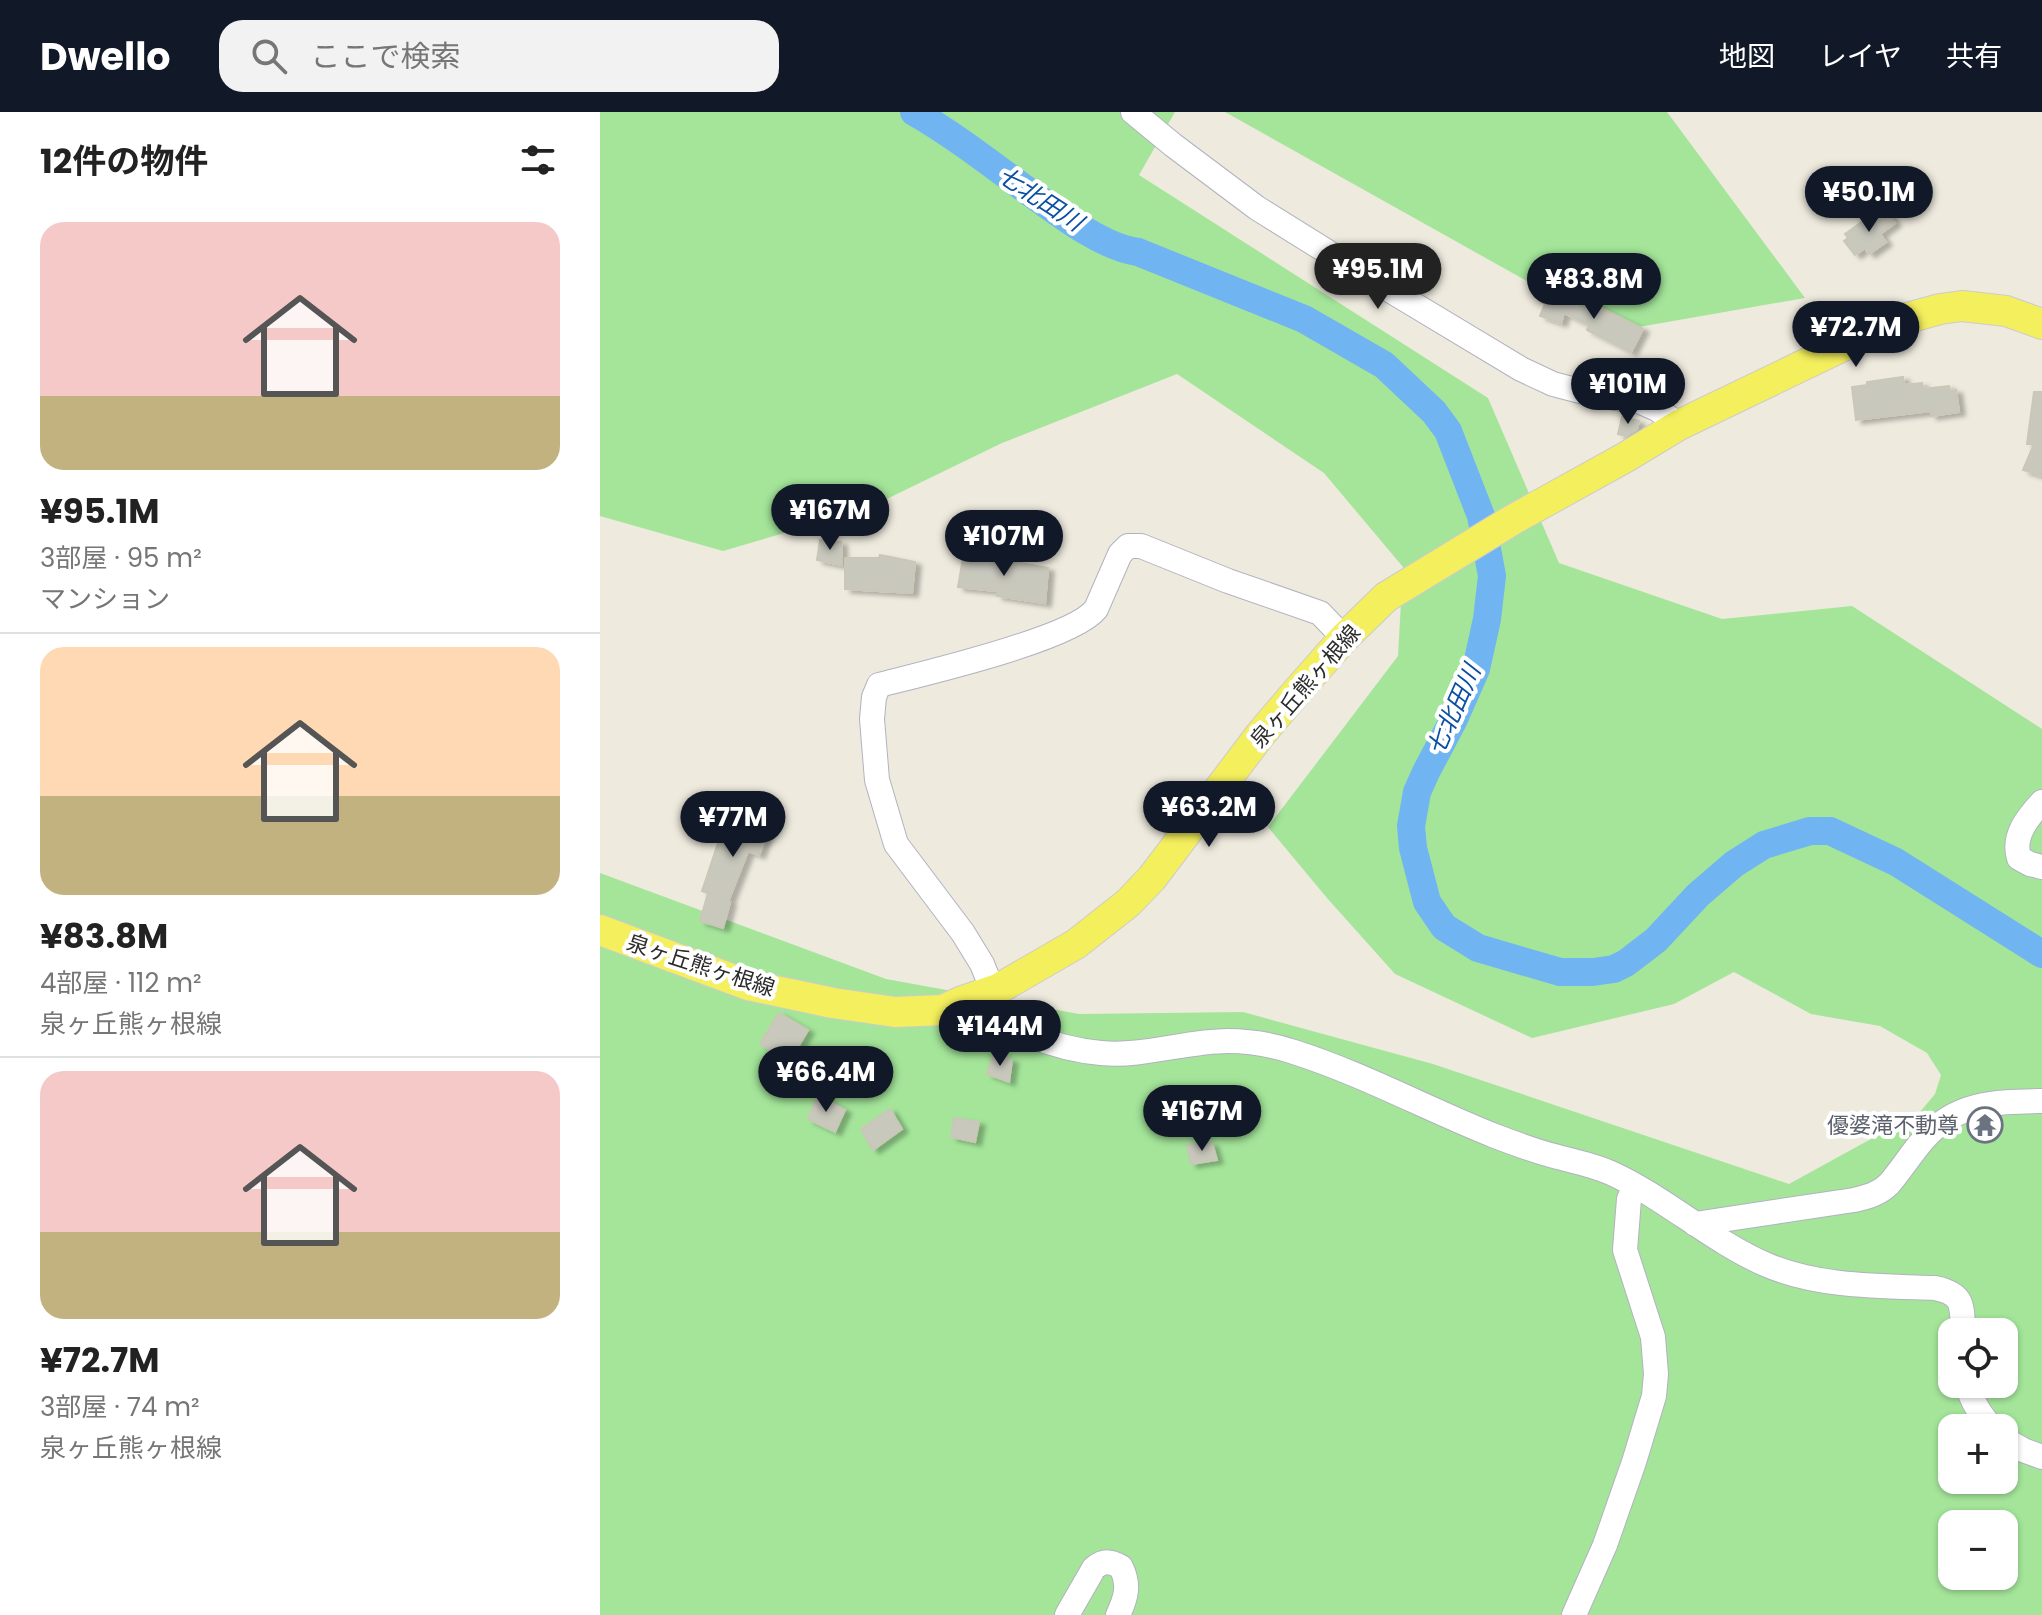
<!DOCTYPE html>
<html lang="ja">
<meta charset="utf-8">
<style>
:root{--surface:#fff;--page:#f2f2f2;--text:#222;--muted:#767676;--line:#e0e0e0;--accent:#111827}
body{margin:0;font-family:Poppins,"Noto Sans JP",sans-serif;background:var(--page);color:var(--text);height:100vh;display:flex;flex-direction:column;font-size:30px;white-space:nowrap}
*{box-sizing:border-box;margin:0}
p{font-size:26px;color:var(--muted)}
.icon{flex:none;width:44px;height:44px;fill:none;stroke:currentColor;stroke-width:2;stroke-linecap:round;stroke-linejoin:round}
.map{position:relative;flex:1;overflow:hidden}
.panel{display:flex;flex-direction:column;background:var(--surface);width:600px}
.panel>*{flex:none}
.buttons{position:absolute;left:1338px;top:1206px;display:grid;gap:16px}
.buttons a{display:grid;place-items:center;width:80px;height:80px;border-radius:16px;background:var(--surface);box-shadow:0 2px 6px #0004;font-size:40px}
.price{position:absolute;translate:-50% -68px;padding:0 18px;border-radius:28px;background:var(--accent);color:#fff;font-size:26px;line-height:52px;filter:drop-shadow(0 2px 4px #0008)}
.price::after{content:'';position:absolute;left:50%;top:48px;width:24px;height:18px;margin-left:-12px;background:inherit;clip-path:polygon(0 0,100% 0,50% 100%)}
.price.on{background:#222;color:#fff}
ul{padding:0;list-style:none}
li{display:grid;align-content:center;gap:16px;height:424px;padding:0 40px}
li+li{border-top:2px solid var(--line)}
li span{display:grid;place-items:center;height:248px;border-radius:24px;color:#555}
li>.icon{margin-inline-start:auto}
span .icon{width:144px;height:144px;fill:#fffc;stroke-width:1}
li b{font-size:34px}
h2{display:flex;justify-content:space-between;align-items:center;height:96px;padding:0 40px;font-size:34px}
header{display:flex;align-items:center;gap:48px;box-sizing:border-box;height:112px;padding:0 40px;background:var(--accent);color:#fff}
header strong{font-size:38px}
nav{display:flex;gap:44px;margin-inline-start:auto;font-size:28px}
.search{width:560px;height:72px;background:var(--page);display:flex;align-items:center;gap:20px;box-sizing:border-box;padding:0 28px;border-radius:24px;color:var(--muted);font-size:30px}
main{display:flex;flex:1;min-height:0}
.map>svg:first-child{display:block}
</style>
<header>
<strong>Dwello</strong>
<div class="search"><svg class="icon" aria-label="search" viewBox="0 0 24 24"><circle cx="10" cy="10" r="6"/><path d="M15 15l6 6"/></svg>ここで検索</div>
<nav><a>地図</a><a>レイヤ</a><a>共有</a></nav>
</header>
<main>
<section class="panel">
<h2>12件の物件<svg class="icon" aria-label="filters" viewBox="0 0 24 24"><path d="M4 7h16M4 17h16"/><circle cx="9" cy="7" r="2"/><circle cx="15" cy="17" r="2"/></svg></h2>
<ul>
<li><span style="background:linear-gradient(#f6c9c9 70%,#c2b280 0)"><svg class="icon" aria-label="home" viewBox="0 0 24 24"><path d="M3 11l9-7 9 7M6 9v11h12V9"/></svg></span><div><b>¥95.1M</b><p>3部屋 · 95 m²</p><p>マンション</p></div></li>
<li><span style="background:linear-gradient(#ffd9b3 60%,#c2b280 0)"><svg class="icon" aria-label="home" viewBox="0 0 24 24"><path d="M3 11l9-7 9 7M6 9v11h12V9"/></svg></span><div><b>¥83.8M</b><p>4部屋 · 112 m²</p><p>泉ヶ丘熊ヶ根線</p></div></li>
<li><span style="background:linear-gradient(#f6c9c9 65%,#c2b280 0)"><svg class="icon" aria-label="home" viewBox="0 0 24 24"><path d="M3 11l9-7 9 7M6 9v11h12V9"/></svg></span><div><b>¥72.7M</b><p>3部屋 · 74 m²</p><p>泉ヶ丘熊ヶ根線</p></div></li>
</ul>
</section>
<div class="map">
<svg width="1442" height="1503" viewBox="0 0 1442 1503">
<defs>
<filter id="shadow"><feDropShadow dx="6" dy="3.5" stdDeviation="2" flood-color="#0004"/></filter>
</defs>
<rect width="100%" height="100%" fill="#eeeade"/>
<path fill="#a4e59a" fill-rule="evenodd" d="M0,0h575l-36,63 349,223 71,165 163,56 130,-13 190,123v886h-1442v-742l286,106 193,35 164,-2 190,52 356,120 131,-72 15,-18 6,-19 -14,-22 -47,-27 -69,-12 -77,-42 -60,32 -142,34 -137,-64 -68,-76 -59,-71 130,-171 5,-89 -79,-94 -147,-99 -175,69 -136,66 -143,42 -123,-35zM1352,1220h52v52h-52zM1352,1316h52v52h-52zM1352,1412h52v52h-52z
M625,0h442l138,186 -189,33z"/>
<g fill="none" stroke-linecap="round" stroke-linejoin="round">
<path stroke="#70b5f2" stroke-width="28" d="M314,0c38,22 72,48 107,74 31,22 79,61 117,66l166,67 80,46 50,47 14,19 33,85 11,60 -5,43 -11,50 -23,52 -27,51 -9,20 -6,34 2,22 14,54 17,25 34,21 82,24h33l21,-3 12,-6 30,-23 42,-45 36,-31 30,-19 46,-14h20l66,31 146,92"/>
</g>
<path fill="#c9c8bd" stroke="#cac7b8" stroke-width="2" filter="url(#shadow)" d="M1287,99l8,12 -15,11 6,8 -17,12 -4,-6 -10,7 -11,-14 4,-3 -3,-4 21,-15 3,5z
M944,182l40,14 4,-7 55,28 -12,23 -44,-22 2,-5 -25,-12 -3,10 -21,-7 5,-12 -4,-2z
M1303,265l1,8 18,-2v6l27,-3 1,5 6,-1 3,22 -28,4v-5l-75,9 -4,-33 15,-2v-3z
M1434,280h8v84l-19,-6 11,-26h-7z
M1022,305l17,4 -2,8 -11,7 -8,-2z
M220,428l21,2 1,23 -25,-5z
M364,440l84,16 -3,35 -48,-7v-5l-39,-4z
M280,443l35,7 -3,31 -67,-4v-31h34z
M143,691l31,12 -15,40 -11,-4 -20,51h2l-7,26 -23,-7 8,-28 -6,-2 27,-81 9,4z
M179,901l29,17 -20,34 -28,-21z
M393,943l19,5 -3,22 -22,-8z
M218,983l27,15 -10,22 -27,-13z
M290,997l12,20 -29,21 -12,-21z
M354,1006l25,4 -4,20 -24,-5z
M612,1031l5,17 -26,4 -4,-19z"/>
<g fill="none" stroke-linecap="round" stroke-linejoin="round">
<defs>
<path id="minor" d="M533,0l40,33 84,63 106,66 158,95 32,15 38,10 50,8 16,7 22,16
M1442,690c-14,15 -30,34 -23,56l11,6 12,3
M393,879l-11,-27 -19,-31 -67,-89 -19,-64 -5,-61 2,-22 5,-12c43,-11 194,-46 217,-76l24,-55 8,-8h13l87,35 92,32 24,25
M360,890c43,24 92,47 141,51 43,4 85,-12 127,-12 22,0 45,4 66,11 69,22 133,57 201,84 21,8 42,16 63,21 18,5 36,8 53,16 53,24 102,69 156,92 52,22 112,21 168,23 29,6 27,17 28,44
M1095,1112l159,-24c13,-3 25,-6 35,-16 12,-14 22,-30 34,-44 33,-38 72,-38 119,-39
M1367,1272c5,18 13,30 25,44
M1404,1327l19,11 19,7
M467,1503l27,-47c10,-8 16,-7 27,-1 9,18 5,31 -3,48
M974,1503l31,-70 29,-83 20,-66 2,-22 -3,-37 -28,-87 4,-51 6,-13"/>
<path id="major" d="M0,818l148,55 85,18 62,9 48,-2 17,-8 38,-13 78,-45 52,-41 24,-25 108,-143 33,-39 51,-58 42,-41 128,-78 112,-62 53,-32 214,-103 47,-13 22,-3 44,5 36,13"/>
</defs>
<use href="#minor" stroke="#b2b2c0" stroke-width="26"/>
<use href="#major" stroke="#ccc" stroke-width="32"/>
<use href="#minor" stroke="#fff" stroke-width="24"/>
<use href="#major" stroke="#f4ef5d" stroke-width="30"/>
</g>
<defs>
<symbol id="temple-ring" viewBox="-11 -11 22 22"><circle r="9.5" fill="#fff" stroke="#6b7280" stroke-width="1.5"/><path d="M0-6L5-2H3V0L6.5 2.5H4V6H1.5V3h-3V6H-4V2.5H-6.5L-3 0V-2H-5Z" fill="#6b7280"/></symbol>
</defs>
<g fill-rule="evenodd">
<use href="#temple-ring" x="1365" y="993" width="40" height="40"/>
</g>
<g text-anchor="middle" stroke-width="8" stroke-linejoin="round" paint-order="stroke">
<g font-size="22" fill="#2c2c2c" stroke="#fff">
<text transform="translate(705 574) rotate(-49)" y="8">泉ヶ丘熊ヶ根線</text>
<text transform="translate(101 853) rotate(18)" y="8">泉ヶ丘熊ヶ根線</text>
</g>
<g font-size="22" fill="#5b616d" stroke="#fff" text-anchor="end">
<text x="1359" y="1021">優婆滝不動尊</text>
</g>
<g font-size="24" font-style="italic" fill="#0a4fa2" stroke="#fff">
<text transform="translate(440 87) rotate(33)" y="8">七北田川</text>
<text transform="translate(854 598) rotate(-66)" y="8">七北田川</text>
</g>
</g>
</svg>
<div class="buttons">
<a><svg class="icon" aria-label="locate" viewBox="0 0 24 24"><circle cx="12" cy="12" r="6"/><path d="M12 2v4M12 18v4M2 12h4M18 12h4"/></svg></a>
<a>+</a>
<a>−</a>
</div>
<b class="price" style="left:1269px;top:122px">¥50.1M</b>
<b class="price on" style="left:778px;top:199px">¥95.1M</b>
<b class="price" style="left:994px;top:209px">¥83.8M</b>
<b class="price" style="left:1256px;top:257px">¥72.7M</b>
<b class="price" style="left:1028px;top:314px">¥101M</b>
<b class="price" style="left:230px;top:440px">¥167M</b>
<b class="price" style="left:404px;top:466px">¥107M</b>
<b class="price" style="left:609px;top:737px">¥63.2M</b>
<b class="price" style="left:133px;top:747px">¥77M</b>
<b class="price" style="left:400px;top:956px">¥144M</b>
<b class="price" style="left:226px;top:1002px">¥66.4M</b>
<b class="price" style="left:602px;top:1041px">¥167M</b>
</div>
</main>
